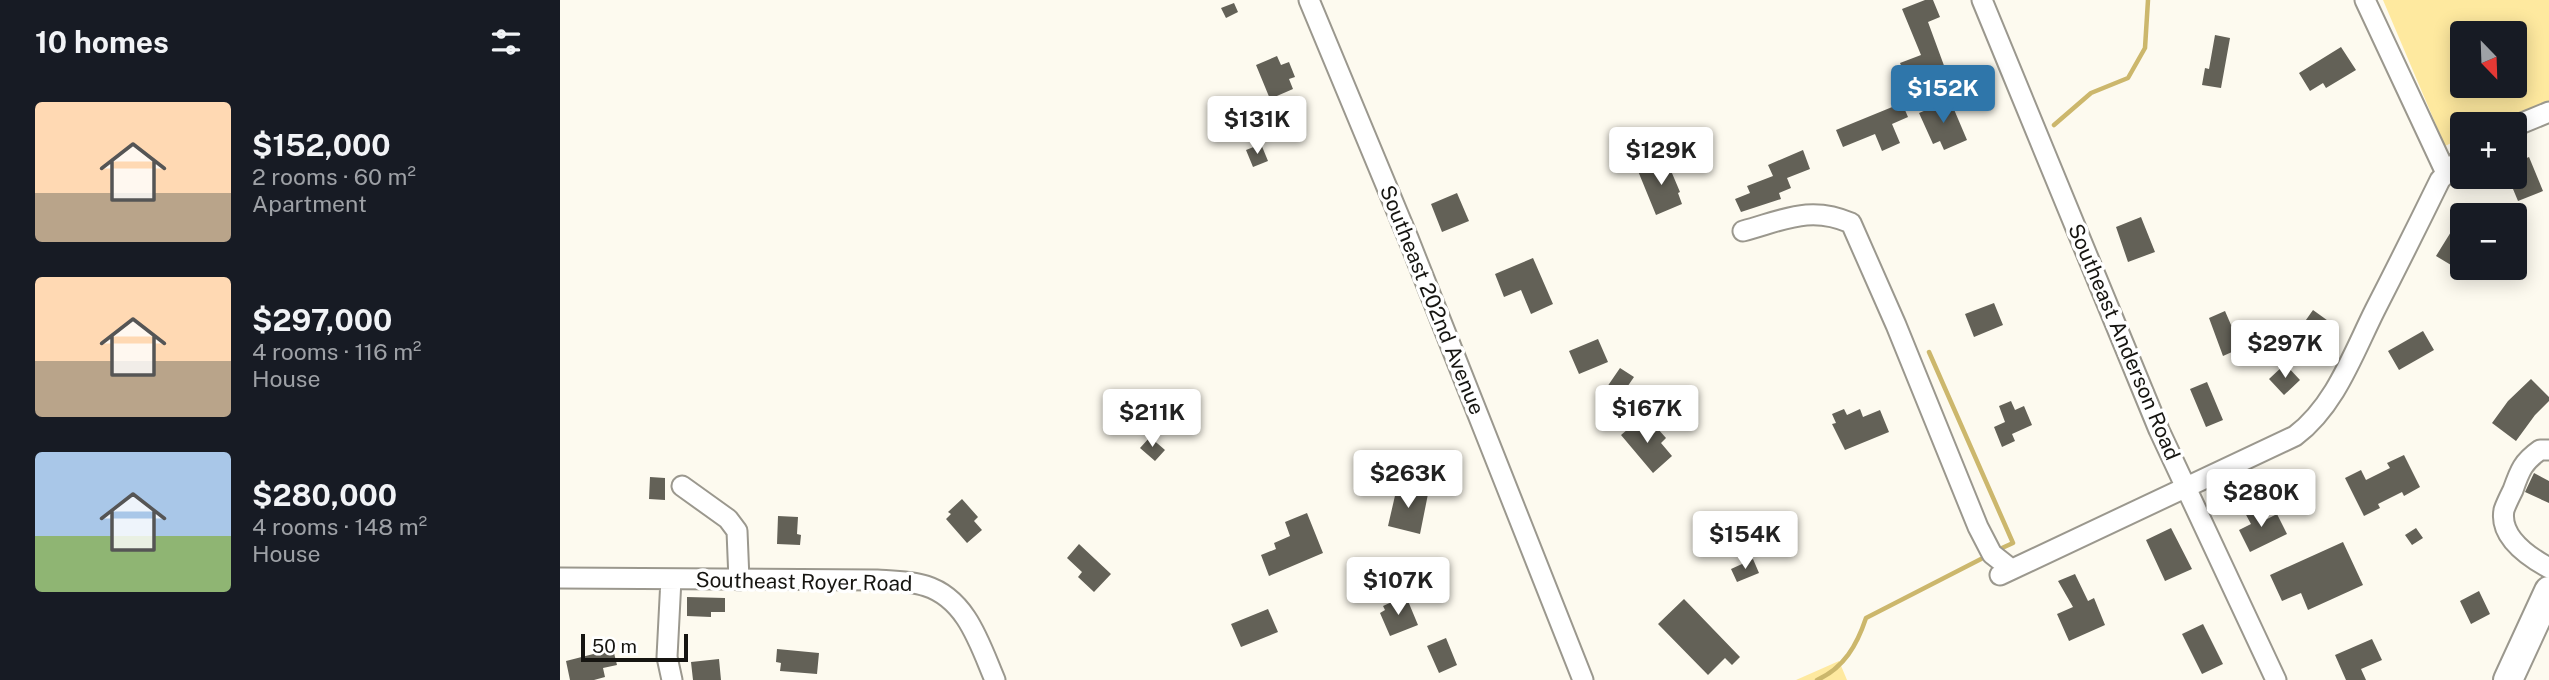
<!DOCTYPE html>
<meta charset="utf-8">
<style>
:root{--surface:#171b24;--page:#242831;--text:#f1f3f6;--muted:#9ea1a6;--accent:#2f76aa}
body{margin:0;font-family:"Public Sans",sans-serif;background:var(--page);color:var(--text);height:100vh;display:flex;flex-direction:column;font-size:26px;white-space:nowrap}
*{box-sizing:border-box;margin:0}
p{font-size:23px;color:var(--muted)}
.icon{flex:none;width:38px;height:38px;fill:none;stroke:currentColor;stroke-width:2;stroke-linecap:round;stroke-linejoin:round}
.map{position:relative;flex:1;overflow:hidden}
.side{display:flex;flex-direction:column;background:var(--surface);width:560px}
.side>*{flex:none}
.needle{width:46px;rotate:157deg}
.controls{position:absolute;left:1890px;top:21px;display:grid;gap:14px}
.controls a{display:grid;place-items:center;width:77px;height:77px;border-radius:7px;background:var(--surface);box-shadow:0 4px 18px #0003;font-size:35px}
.scale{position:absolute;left:21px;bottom:18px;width:107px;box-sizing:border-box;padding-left:7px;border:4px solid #161511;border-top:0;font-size:19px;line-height:24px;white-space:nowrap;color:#161511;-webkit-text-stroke:5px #fff;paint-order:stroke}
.price{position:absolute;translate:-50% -60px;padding:0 16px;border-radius:7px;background:#fff;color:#222;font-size:23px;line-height:46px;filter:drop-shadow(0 2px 4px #0008)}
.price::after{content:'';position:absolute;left:50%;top:42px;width:21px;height:16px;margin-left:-10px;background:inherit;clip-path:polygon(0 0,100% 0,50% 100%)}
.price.current{background:var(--accent);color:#fff}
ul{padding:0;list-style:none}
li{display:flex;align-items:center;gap:21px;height:175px;padding:0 35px}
li span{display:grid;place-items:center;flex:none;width:196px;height:140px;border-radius:7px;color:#555}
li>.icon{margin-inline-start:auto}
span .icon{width:84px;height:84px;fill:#fffc;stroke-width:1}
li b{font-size:30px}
h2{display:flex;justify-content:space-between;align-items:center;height:84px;padding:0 35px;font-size:30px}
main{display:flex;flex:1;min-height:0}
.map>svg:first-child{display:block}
</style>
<main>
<section class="side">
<h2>10 homes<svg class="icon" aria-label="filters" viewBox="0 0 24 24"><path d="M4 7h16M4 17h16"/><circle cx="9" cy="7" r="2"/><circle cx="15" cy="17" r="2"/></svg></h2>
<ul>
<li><span style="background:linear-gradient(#ffd9b3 65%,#b9a48a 0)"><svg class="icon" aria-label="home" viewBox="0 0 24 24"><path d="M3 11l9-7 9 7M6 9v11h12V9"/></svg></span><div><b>$152,000</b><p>2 rooms · 60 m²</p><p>Apartment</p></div></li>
<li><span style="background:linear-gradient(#ffd9b3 60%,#b9a48a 0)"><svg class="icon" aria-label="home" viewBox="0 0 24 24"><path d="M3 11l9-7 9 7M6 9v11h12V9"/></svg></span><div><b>$297,000</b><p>4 rooms · 116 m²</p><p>House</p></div></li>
<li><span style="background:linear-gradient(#a9c7e8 60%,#8fb573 0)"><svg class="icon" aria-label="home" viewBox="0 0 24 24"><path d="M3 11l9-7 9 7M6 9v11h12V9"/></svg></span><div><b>$280,000</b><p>4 rooms · 148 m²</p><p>House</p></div></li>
</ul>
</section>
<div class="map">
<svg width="1989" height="680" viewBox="0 0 1989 680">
<rect width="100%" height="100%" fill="#fdfaef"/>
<path fill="#fee99f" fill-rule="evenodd" d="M1823,0h166v101l-54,23h-33v14l-17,8zM1902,33h53v53h-53z
M1279,661l8,19h-51z"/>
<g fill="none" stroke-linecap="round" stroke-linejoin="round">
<path stroke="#ccb76c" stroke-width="4.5" d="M1494,125l37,-32 37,-15 17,-30 3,-48
M1369,352l84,191 -11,5
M1257,680c27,-12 40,-35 49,-62l115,-59"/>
</g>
<path fill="#636157" d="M1365,0h8l7,17 -12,5 18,49 -37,14 -9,-22 21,-8 -19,-46z
M674,3l4,9 -12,6 -5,-10z
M1655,35l15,3 -9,50 -19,-3 3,-17 4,1z
M1781,47l15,23 -30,18 -3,-5 -13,8 -11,-18z
M717,56l4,9 8,-3 6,15 -6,2 4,10 -23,10 -14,-34z
M1390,100l17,40 -23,10 -4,-9 -7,3 -14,-31z
M1342,103l6,14 -16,7 8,19 -18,8 -7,-17 -32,13 -7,-17z
M701,144l7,17 -15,6 -7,-17z
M1243,150l7,19 -23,9 4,10 -12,5 2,6 -40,13 -6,-13 15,-6 -3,-7 26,-10 -5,-11z
M1969,157l14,34 -25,10 -10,-24h7v-14z
M1106,159l14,33 -2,1 4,11 -26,11 -18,-44z
M897,193l12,28 -27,11 -11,-28z
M1581,217l14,35 -27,10 -12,-35z
M1894,227l8,5v25l-4,-3 -7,11 -15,-9z
M973,258l20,46 -22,10 -10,-24 -17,7 -9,-23z
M1434,303l9,22 -29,12 -9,-23z
M1753,310l18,13 -25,34 -17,-13z
M1665,311l16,37 -18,8 -14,-38z
M1863,331l11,19 -35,20 -11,-19z
M1038,339l10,23 -29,12 -10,-23z
M1725,364l15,16 -16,15 -15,-16z
M1060,368l14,9 -13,19 -14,-9z
M1971,379l18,18v4l-14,14 -19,26 -24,-18 16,-22z
M1647,382l16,38 -17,7 -16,-38z
M1451,401l4,9 9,-4 8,19 -20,9 3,7 -13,6 -8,-20 11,-5 -6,-16z
M1284,409l3,6 13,-6 3,8 17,-7 9,22 -44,18 -13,-26 4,-1 -4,-9z
M1081,418l13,15 4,-4 8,9 -5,5 11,13 -19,17 -32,-38z
M590,437l15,13 -10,11 -15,-13z
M1844,455l16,32 -16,9 -2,-4 -24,12 2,4 -16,8 -19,-38 16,-8 5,10 24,-12 -3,-5z
M1974,473l15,8v22l-24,-11z
M90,477l15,1v22l-16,-1z
M837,487l31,7 -8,40 -32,-8z
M402,499l16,18 -4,4 8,9 -15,13 -21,-24 5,-5 -3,-2z
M1700,506l7,13 10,-5 10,20 -37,18 -11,-22 12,-6 -6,-11z
M747,513l16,40 -54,23 -8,-21 15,-6 -2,-6 16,-7 -5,-14z
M218,516l20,1 -1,17 4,1 -1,10 -23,-1z
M1611,528l21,41 -27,12 -19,-41z
M1856,528l7,10 -11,7 -7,-10z
M1783,542l20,43 -55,25 -7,-17 -19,8 -12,-26z
M519,544l32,30 -17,18 -16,-15 4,-5 -15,-14z
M1193,559l6,14 -22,9 -6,-13z
M1515,574l13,27 6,-3 11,27 -36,16 -12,-27 16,-7 -15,-26z
M1919,591l11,23 -19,10 -11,-23z
M127,597l38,1v14h-14v5l-24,-1z
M1124,599l56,58 -8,8 -7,-7 -17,17 -50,-51z
M836,600l2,5 10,-4 10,24 -28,11 -10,-23 5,-3 -2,-4z
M708,609l10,23 -37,15 -10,-23z
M1643,624l20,40 -21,10 -20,-40z
M886,638l11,27 -18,8 -12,-27z
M1812,639l10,21 -21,9 5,11h-20l-11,-25z
M53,649l4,16 -14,3 2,9 -11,3h-24l-4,-19z
M217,649l42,4 -2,21 -37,-3 1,-8 -5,-1z
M159,659l2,21h-28l-2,-18z"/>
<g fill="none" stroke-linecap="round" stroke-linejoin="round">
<defs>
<path id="minor" d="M749,0l99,238 175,442
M1422,0l177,430 117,250
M1805,0l81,173
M1955,126l34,-14
M1183,231c41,-11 67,-26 108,-8l45,102 82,202 14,27 19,15
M1989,450h-9c-17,12 -20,20 -27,40 -3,6 -7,14 -9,20 -5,27 25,47 45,58
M122,486l46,33 9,12 2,49
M1440,575l295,-139c40,-30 58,-82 80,-126 22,-43 44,-87 65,-130l22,-23
M0,578l317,2c16,1 34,1 49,6 41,13 54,59 69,94
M111,579l-4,78 5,23"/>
<path id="highway" d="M1948,680l41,-89"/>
</defs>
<use href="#minor" stroke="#9b988e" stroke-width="23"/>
<use href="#highway" stroke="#9b988e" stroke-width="32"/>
<use href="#minor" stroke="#fff" stroke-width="19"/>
<use href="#highway" stroke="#fff" stroke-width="28"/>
</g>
<g text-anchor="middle" stroke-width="7" stroke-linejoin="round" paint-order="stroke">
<g font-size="21" fill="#161511" stroke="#fff">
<text transform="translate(872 300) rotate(68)" y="7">Southeast 202nd Avenue</text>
<text transform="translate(1564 342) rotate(67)" y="7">Southeast Anderson Road</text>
<text transform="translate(244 582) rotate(1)" y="7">Southeast Royer Road</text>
</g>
</g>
</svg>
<div class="controls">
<a><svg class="needle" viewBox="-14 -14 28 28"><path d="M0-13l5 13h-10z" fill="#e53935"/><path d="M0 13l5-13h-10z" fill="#9ea1a6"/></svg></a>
<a>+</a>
<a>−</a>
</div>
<div class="scale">50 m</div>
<b class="price current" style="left:1383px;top:125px">$152K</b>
<b class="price" style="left:697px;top:156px">$131K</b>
<b class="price" style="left:1101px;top:187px">$129K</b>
<b class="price" style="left:1725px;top:380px">$297K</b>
<b class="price" style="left:1087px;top:445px">$167K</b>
<b class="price" style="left:592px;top:449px">$211K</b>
<b class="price" style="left:848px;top:510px">$263K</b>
<b class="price" style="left:1701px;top:529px">$280K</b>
<b class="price" style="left:1185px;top:571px">$154K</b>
<b class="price" style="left:838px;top:617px">$107K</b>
</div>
</main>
